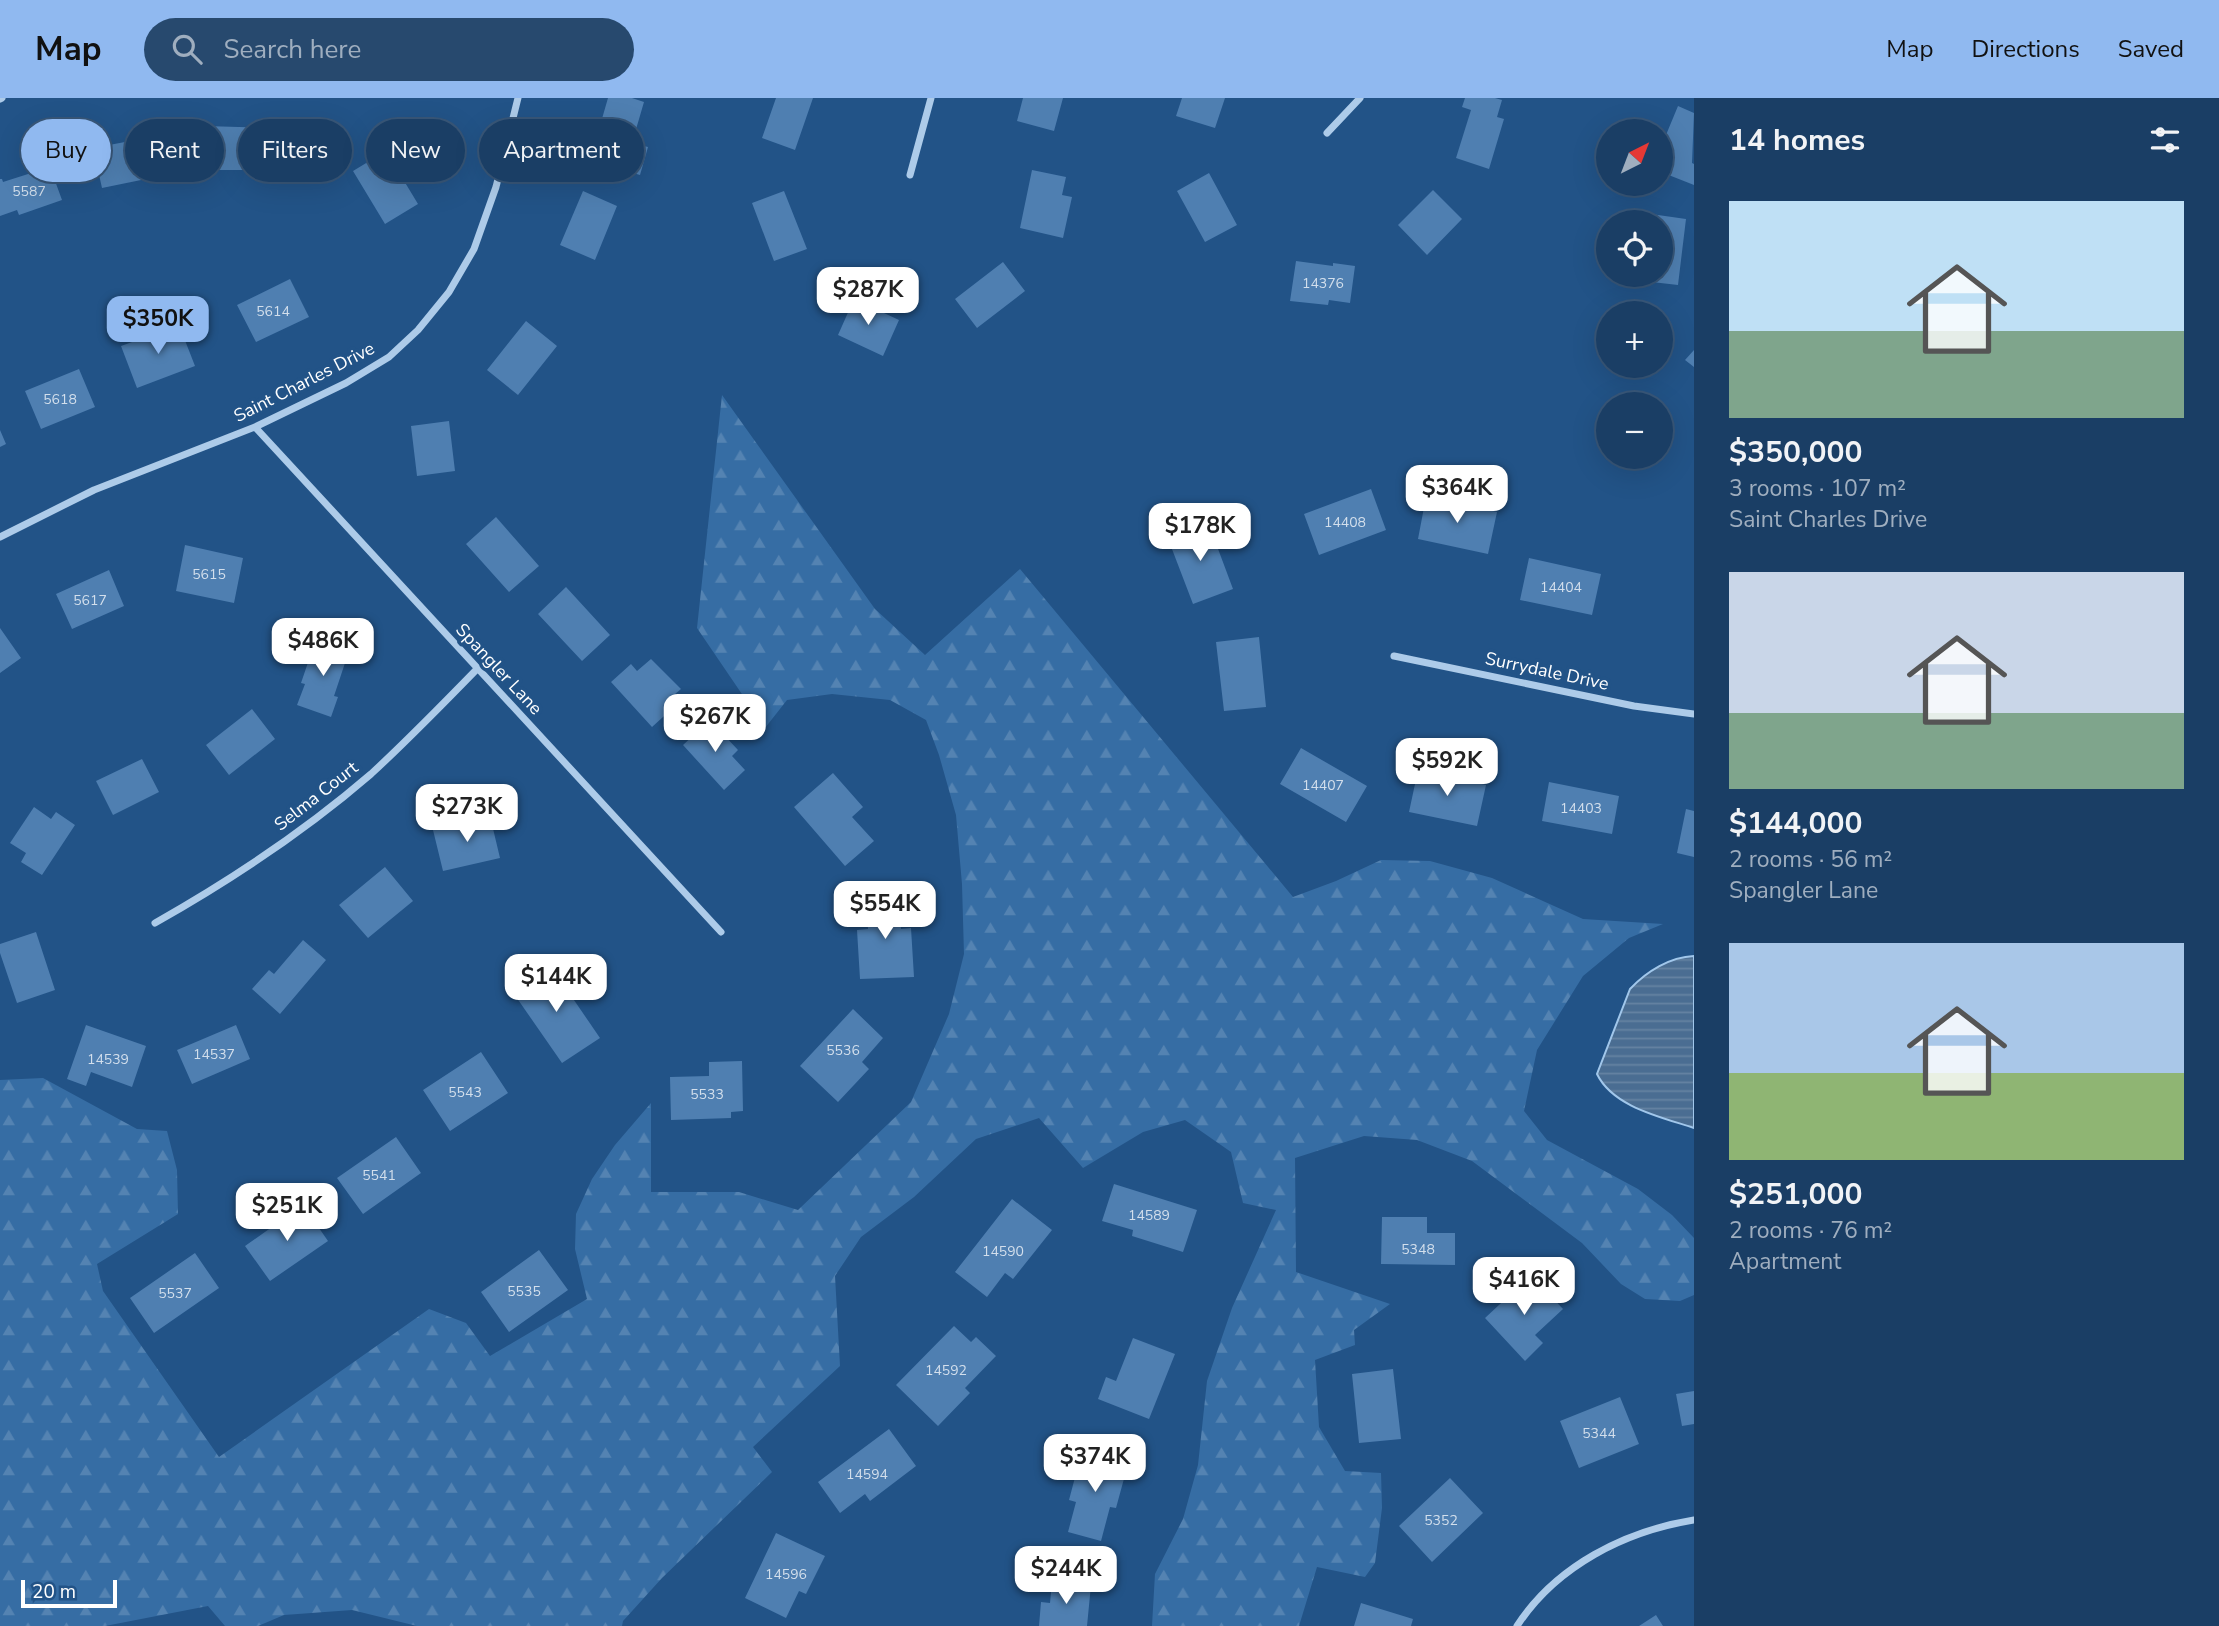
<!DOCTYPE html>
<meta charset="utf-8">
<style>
:root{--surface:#1a3e65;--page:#27496e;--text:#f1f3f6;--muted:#9faebf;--line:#385779;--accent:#90b9f0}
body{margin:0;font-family:"Nunito Sans",sans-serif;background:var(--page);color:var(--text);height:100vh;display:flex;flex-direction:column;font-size:26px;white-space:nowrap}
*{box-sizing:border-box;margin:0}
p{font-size:23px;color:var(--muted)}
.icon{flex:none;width:38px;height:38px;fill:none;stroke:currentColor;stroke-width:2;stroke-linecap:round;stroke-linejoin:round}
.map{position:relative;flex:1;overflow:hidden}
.sheet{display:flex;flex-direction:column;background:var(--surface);width:525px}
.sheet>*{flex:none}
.banner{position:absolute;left:21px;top:21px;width:665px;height:63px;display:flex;gap:14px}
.needle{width:46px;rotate:42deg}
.buttons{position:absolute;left:1596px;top:21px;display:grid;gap:14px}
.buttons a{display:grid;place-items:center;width:77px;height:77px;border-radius:50%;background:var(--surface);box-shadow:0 7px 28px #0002,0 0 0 2px var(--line);font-size:35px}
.scale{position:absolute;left:21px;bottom:18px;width:96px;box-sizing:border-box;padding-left:7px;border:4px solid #fff;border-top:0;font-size:19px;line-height:24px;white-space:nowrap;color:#fff;-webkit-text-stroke:5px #225387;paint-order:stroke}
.price{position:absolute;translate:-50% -60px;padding:0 16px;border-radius:14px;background:#fff;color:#222;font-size:23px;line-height:46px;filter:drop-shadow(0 2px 4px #0008)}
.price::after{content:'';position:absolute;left:50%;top:42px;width:21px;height:16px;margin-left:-10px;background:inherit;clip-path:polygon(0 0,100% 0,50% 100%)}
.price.on{background:var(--accent);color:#111}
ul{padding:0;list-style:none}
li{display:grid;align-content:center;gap:14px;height:371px;padding:0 35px}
li span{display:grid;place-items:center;height:217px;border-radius:0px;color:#555}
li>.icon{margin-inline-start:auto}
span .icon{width:126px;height:126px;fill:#fffc;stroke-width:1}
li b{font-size:30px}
h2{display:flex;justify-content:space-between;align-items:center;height:84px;padding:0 35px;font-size:30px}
.pill{padding:0 24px;border-radius:32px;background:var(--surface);box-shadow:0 7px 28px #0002,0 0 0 2px var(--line);font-size:24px;line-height:63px}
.pill.on{background:var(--accent);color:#111}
header{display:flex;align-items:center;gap:42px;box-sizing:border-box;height:98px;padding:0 35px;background:var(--accent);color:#111}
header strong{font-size:33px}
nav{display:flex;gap:38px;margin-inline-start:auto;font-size:24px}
.search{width:490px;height:63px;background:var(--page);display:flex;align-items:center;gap:18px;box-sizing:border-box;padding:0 24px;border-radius:38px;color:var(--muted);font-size:26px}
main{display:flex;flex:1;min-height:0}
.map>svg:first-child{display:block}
</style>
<header>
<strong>Map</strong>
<div class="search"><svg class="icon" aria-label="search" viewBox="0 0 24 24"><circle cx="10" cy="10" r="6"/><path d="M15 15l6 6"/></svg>Search here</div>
<nav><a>Map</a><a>Directions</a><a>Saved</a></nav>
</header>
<main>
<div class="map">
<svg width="1694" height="1528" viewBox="0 0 1694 1528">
<defs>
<pattern id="forest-firs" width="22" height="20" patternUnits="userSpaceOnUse" patternTransform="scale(1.75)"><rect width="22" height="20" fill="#366da4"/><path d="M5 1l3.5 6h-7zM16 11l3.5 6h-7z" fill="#5483b2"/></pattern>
<pattern id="water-rules" width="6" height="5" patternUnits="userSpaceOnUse" patternTransform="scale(1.75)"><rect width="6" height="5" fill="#4a6d92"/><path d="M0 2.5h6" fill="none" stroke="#6583a2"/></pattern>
</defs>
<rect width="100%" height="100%" fill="#225387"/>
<path fill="url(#forest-firs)" d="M722,297l153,214 50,46 95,-86 273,328 43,-16 45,-21 49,1 62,17 91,41 80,5 -34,14 -46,38 -46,74 -13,61 23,29 91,49 34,26 22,23v57l-14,6 -35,-2 -24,-15 -39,-41 -110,-82 -55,-21 -53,-4 -69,22 1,114 94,32 -36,26 1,15 -40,15 4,67 26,44 36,2 1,35 -7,55 -10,14 -48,-10 -18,59h-147l3,-52 28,-55 15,-54 9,-84 25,-73 44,-98 -33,-7 -12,-51 -46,-32 -42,12 -60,36 -44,-50 -63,21 -62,58 -53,40 -26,39 5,90 -87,81 19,25 -110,106 -39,43 -1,5h-205l-65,-16 -68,5 -26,11h-33l-17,-20 -103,20h-105v-546l43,-2 94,51 30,2 10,39 1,44 -81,50 6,27 116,166 210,-148 37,14 24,33 97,-57 -12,-50 1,-35 16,-35 23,-34 36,-42v89h88l59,18 113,-108 38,-88 15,-60 -2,-70 -6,-69 -17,-60 -13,-35 -36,-20 -58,-6 -45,6 -22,28 -68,-100z"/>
<path fill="url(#water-rules)" stroke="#a1c7eb" stroke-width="2" d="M1694,858v172c-33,-11 -81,-21 -97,-54l33,-85c17,-18 40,-32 64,-33z"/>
<path fill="#4f7fb1" d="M608,0h24l12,4 -12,41 16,4 -8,28 -59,-17 8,-25 8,3z
M776,0h37l-18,52 -33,-12z
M1023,0h40l-9,33 -37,-10z
M1182,0h43l-10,30 -39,-12z
M1465,0h30l7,2 -5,17 7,2 -15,50 -33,-11 15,-48 -9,-3z
M1678,8l16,7 -2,50 2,1v21l-33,-13 7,-19 -7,-3v-3z
M205,28l67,2 -1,32 -18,-1v11h-49z
M157,31l7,33 -20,4 2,13 -44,9 -9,-40 48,-9 -1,-6z
M386,53l32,53 -33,20 -32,-53z
M50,69l12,33 -43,15 -2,-5 -17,6v-37h2l1,3z
M1032,72l34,7 -4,18 10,2 -9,41 -43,-10z
M1209,75l28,52 -32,17 -28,-51z
M1433,92l29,29 -35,36 -29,-30z
M583,93l34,15 -22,54 -35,-15z
M784,93l23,58 -33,12 -22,-58z
M1651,116l35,5 -8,66 -35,-4 1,-6h17v-53h-11z
M1296,163l37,5v-3l22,3 -5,37 -21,-3 -1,5 -38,-4z
M1003,164l22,29 -48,37 -22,-29z
M290,181l19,38 -53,25 -19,-37z
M854,201l45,21 -16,36 -45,-21z
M526,223l31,25 -39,49 -31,-25z
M179,227l16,41 -58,22 -16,-42z
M1694,252v17l-9,-7z
M79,271l16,38 -54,22 -16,-38z
M449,323l6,50 -38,5 -6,-50z
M0,332l6,14 -6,3z
M1371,391l15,41 -67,25 -15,-41z
M1426,399l71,15 -9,42 -70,-15z
M496,419l43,49 -30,26 -43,-48z
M1208,424l25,67 -40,15 -26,-68z
M185,447l58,13 -9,45 -58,-12z
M1529,460l72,16 -9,41 -72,-15z
M109,472l15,36 -52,23 -16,-35z
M566,489l44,48 -28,26 -44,-47z
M0,530l21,30 -21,15z
M1259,539l7,70 -42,4 -8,-69z
M316,541l33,12 -15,45 4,1 -7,20 -34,-12 8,-21 -4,-1z
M651,561l30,30 -13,11 6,7 -22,20 -41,-45 20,-18 6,7z
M252,611l23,30 -46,36 -23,-30z
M710,622l28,30 -6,6 13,14 -21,20 -41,-45z
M1301,650l66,38 -21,36 -66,-38z
M142,661l17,33 -46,23 -17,-34z
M1418,672l68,15 -9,41 -68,-14z
M833,675l30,34 -11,10 22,24 -29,25 -51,-59z
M1549,684l70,14 -7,38 -70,-13z
M34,709l17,12 5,-7 19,13 -33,50 -21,-13 5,-9 -16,-10z
M1686,711l8,2v46l-17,-4z
M490,718l10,42 -57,13 -10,-41z
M385,769l28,34 -45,37 -29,-33z
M899,796l2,35 10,-1 3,49 -54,2 -3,-49 11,-1 -2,-34z
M36,834l19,58 -38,13 -17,-50v-9z
M303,842l23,20 -46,54 -28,-25 17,-19 5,4z
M550,867l50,73 -38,25 -50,-72z
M853,911l30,29 -21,24 7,7 -31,33 -38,-36z
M86,927l60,21 -14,41 -41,-15 -5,14 -19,-7z
M236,927l14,34 -58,25 -15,-34z
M481,954l27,41 -58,38 -27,-41z
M742,963l1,50 -12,1v6l-60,2 -1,-43 39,-1v-14z
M396,1039l25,36 -58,41 -26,-36z
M1114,1086l83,26 -14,42 -51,-16 1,-6 -31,-9z
M1012,1101l40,31 -39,49 -8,-6 -18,24 -32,-25z
M303,1107l25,36 -58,40 -25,-35z
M1382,1119h45v16h28v32l-74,-1z
M539,1152l29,40 -59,42 -28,-40z
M195,1155l24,35 -65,45 -24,-35z
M1531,1177l32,34 -28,26 8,8 -18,18 -40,-43z
M954,1228l17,16 5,-5 20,19 -31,32 5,5 -32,33 -42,-41z
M1133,1240l42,16 -26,65 -51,-20 8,-22 10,4z
M1393,1271l8,70 -42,4 -7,-69z
M1694,1293v33l-12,2 -6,-32z
M1620,1299l19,47 -60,24 -19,-47z
M889,1331l27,37 -46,35 -5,-7 -25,19 -22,-31z
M1082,1353l46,13 -12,44 -6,-1 -9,34 -33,-9 8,-30 -7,-2z
M1450,1380l33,35 -51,49 -33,-36z
M776,1435l49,23 -19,38 -7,-3 -13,27 -41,-20z
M1052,1484l39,3 -4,41h-48l2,-24 9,1z
M1361,1505l52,16 -2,7h-57z
M1656,1517l7,11h-24z"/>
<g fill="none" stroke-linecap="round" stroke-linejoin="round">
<path stroke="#adcbe9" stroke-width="7" d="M0,1l2,-1
M1327,35l33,-35
M910,77l21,-77
M255,329l466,505
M0,439l94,-47 161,-63 91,-44 43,-26 29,-27 31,-38 25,-43 22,-62 22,-89
M1394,558l240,50 60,8
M155,825c76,-43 150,-92 216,-149 37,-34 72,-70 107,-106
M1517,1528c39,-60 108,-95 177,-106"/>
</g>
<g text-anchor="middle" stroke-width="7" stroke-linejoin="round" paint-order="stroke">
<g font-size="14" fill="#d3dfec">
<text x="29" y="98">5587</text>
<text x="1323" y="190">14376</text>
<text x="273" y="218">5614</text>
<text x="60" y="306">5618</text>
<text x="1345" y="429">14408</text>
<text x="209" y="481">5615</text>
<text x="1561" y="494">14404</text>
<text x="90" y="507">5617</text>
<text x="1323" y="692">14407</text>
<text x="1581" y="715">14403</text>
<text x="843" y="957">5536</text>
<text x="214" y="961">14537</text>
<text x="108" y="966">14539</text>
<text x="465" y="999">5543</text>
<text x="707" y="1001">5533</text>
<text x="379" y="1082">5541</text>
<text x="1149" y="1122">14589</text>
<text x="1418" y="1156">5348</text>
<text x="1003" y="1158">14590</text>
<text x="524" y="1198">5535</text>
<text x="175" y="1200">5537</text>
<text x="946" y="1277">14592</text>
<text x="1599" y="1340">5344</text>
<text x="867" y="1381">14594</text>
<text x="1441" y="1427">5352</text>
<text x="786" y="1481">14596</text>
</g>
<g font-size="18" fill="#fff" stroke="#225387">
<text transform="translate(304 284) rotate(-27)" y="6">Saint Charles Drive</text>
<text transform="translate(499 571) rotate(47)" y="6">Spangler Lane</text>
<text transform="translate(1547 573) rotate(12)" y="6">Surrydale Drive</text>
<text transform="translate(316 698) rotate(-38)" y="6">Selma Court</text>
</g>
</g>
</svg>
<div class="buttons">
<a><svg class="needle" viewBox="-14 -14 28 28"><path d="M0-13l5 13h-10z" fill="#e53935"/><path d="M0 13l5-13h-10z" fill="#9faebf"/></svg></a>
<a><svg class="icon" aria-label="locate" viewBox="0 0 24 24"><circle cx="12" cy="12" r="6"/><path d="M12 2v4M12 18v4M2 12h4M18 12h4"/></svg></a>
<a>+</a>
<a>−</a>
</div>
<div class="scale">20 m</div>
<b class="price" style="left:868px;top:229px">$287K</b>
<b class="price on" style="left:158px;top:258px">$350K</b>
<b class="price" style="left:1457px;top:427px">$364K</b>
<b class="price" style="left:1200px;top:465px">$178K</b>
<b class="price" style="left:323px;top:580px">$486K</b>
<b class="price" style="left:715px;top:656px">$267K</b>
<b class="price" style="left:1447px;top:700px">$592K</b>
<b class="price" style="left:467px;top:746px">$273K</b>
<b class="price" style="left:885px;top:843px">$554K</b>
<b class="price" style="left:556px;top:916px">$144K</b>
<b class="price" style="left:287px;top:1145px">$251K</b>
<b class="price" style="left:1524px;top:1219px">$416K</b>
<b class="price" style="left:1095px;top:1396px">$374K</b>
<b class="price" style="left:1066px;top:1508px">$244K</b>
<div class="banner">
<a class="pill on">Buy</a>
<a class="pill">Rent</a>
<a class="pill">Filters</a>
<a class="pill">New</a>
<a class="pill">Apartment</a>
</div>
</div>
<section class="sheet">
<h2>14 homes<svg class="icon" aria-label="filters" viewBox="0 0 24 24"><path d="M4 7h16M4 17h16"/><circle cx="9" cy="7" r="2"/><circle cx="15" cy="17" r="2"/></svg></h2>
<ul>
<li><span style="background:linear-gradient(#bfe0f5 60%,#7fa58c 0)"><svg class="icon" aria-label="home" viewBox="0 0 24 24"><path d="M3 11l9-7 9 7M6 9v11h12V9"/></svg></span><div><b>$350,000</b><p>3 rooms · 107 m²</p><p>Saint Charles Drive</p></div></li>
<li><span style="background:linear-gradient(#c9d6e8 65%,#7fa58c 0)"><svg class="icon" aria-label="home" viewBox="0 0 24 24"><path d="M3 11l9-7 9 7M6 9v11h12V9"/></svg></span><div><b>$144,000</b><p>2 rooms · 56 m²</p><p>Spangler Lane</p></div></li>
<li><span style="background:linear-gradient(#a9c7e8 60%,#8fb573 0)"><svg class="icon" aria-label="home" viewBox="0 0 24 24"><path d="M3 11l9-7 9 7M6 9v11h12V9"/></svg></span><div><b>$251,000</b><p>2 rooms · 76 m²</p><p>Apartment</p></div></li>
</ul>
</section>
</main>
